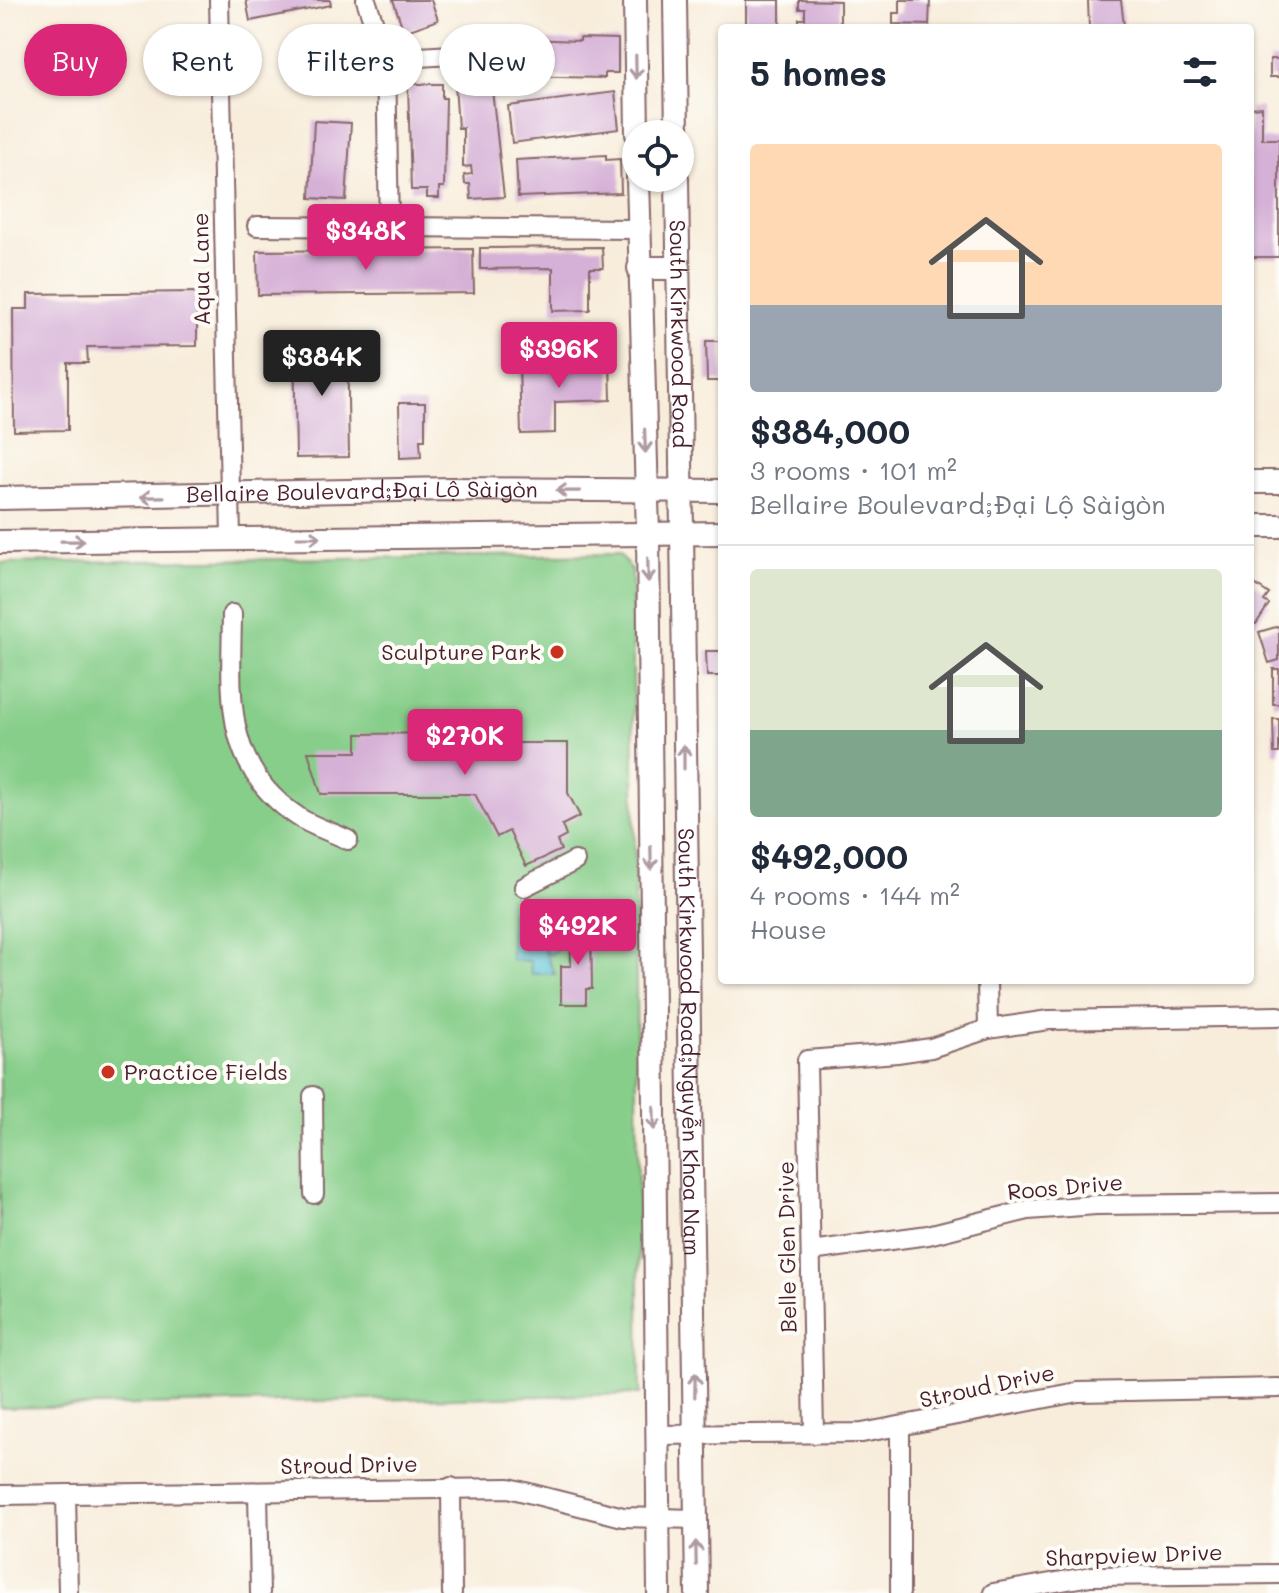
<!DOCTYPE html>
<meta charset="utf-8">
<style>
:root{--surface:#fff;--page:#f6f6f7;--text:#1f2937;--muted:#747a83;--line:#e0e1e3;--accent:#db2777}
body{margin:0;font-family:Mali,sans-serif;background:var(--page);color:var(--text);height:100vh;display:flex;flex-direction:column;font-size:30px;white-space:nowrap}
*{box-sizing:border-box;margin:0}
p{font-size:26px;color:var(--muted)}
.icon{flex:none;width:44px;height:44px;fill:none;stroke:currentColor;stroke-width:2;stroke-linecap:round;stroke-linejoin:round}
.map{position:relative;flex:1;overflow:hidden}
.side{position:absolute;left:718px;top:24px;width:536px;height:960px;display:flex;flex-direction:column;background:var(--surface);border-radius:8px;box-shadow:0 2px 6px #0004}
.side>*{flex:none}
.banner{position:absolute;left:24px;top:24px;width:574px;height:72px;display:flex;gap:16px}
.fabs{position:absolute;left:622px;top:120px;display:grid;gap:16px}
.fabs a{display:grid;place-items:center;width:72px;height:72px;border-radius:50%;background:var(--surface);box-shadow:0 2px 6px #0004;font-size:40px}
.price{position:absolute;translate:-50% -68px;padding:0 18px;border-radius:8px;background:var(--accent);color:#fff;font-size:26px;line-height:52px;filter:drop-shadow(0 2px 4px #0008)}
.price::after{content:'';position:absolute;left:50%;top:48px;width:24px;height:18px;margin-left:-12px;background:inherit;clip-path:polygon(0 0,100% 0,50% 100%)}
.price.current{background:#222;color:#fff}
ul{padding:0;list-style:none}
li{display:grid;align-content:center;gap:16px;height:424px;padding:0 32px}
li+li{border-top:2px solid var(--line)}
li span{display:grid;place-items:center;height:248px;border-radius:8px;color:#555}
li>.icon{margin-inline-start:auto}
span .icon{width:144px;height:144px;fill:#fffc;stroke-width:1}
li b{font-size:34px}
h2{display:flex;justify-content:space-between;align-items:center;height:96px;padding:0 32px;font-size:34px}
.pill{padding:0 28px;border-radius:36px;background:var(--surface);box-shadow:0 2px 6px #0004;font-size:28px;line-height:72px}
.pill.current{background:var(--accent);color:#fff}
.map>svg:first-child{display:block}
</style>
<div class="map">
<svg width="1279" height="1593" viewBox="0 0 1279 1593">
<rect width="100%" height="100%" fill="#fdfcf7"/>
<filter id="ink" filterUnits="userSpaceOnUse"><feTurbulence type="fractalNoise" baseFrequency=".0125" numOctaves="2"/><feDisplacementMap in="SourceGraphic" scale="16" xChannelSelector="R" yChannelSelector="G"/><feConvolveMatrix kernelMatrix="1 2 1 2 8 2 1 2 1" color-interpolation-filters="sRGB"/></filter>
<filter id="wash" filterUnits="userSpaceOnUse"><feTurbulence type="fractalNoise" baseFrequency=".006" numOctaves="4" result="noise"/><feDisplacementMap in="SourceGraphic" scale="32" xChannelSelector="R" yChannelSelector="G"/><feGaussianBlur stdDeviation="1.8" result="paint"/><feColorMatrix in="noise" values="0 0 0 0 0 0 0 0 0 0 0 0 0 0 0 0 0 1.4 0 .05"/><feComposite in="paint" operator="in"/></filter>
<g filter="url(#wash)">
<rect width="100%" height="100%" fill="#f8eddb"/>
<path fill="#87ce8a" stroke="#68765a" stroke-width="2" d="M619,554l13,16 8,824 -640,14v-845z"/>
<path fill="#59c3d4" stroke="#527180" stroke-width="2" d="M530,911l1,29 4,-1v-12h13l9,23 -7,5 -7,-7 12,26h-24l-1,-13 -19,-1v-48z"/>
<g id="blocks">
<path fill="#d6b1d7" d="M246,0h84l1,5 -81,16z
M393,0h38l7,20 -34,12z
M746,0h34v27h-34z
M799,0l41,1v27h-41v-9h6v-10h-6z
M900,0h30l-1,25 -36,-1v-11h7z
M1088,0h33l3,26 -35,2z
M580,38l38,1v34h-13v5l-90,-2v-33h13v-4l52,2z
M1270,59h9v18h-9z
M491,81l13,116 -33,2 -1,-15h-5l-1,-9 8,-1 -1,-8 -8,1v-39h-5l-3,-44z
M408,84h34v14h4l-2,89h-5v11h-12v-8h-16z
M615,92l4,37 -107,14 -4,-37z
M1262,107v32h17v118h-29v-149z
M314,121l37,2 -5,77 -36,-2z
M606,155v5l14,-1 1,34 -103,4 -2,-37z
M602,247l1,21h-13v42l-37,1v-43l-73,1v-21z
M473,249l1,44 -216,2 -1,-44z
M197,292v54l-110,1 1,16h-20v67l-54,1 -1,-122h15v-15z
M347,339l2,118 -53,1 -2,-118z
M706,341h16v40h-15z
M610,360l1,40 -56,2v31l-34,1 -2,-72z
M399,403h26v37h-5l1,17 -21,1z
M1250,581l19,13 -5,7 5,3 -13,20 -6,-3z
M1279,626v34l-10,3 -10,-31z
M706,651h15v25h-14z
M1273,669h6v35h-6z
M1273,719h6v34h-5z
M471,721h42v22h55v50l12,23 -18,9 4,11 -9,5 4,9 -35,16 -17,-35 -12,6 -22,-43h-154l-13,-42h49v-18l91,-1z
M591,925l1,64h-6v15h-25v-38h10l-1,-40z"/>
</g>
</g>
<g filter="url(#ink)">
<use href="#blocks" fill-opacity="0" stroke="#876769" stroke-width="2"/>
<g fill="none" stroke-linecap="round" stroke-linejoin="round">
<defs>
<path id="minor" d="M219,0l12,538
M366,0l20,59 3,170
M386,59l115,-7
M257,226l381,3
M232,614c-1,80 -10,152 65,202 15,11 34,15 51,24
M524,887l51,-26
M987,980l1,49
M313,1096l1,98
M811,1251l117,-16 100,-25 68,-5 183,-2
M814,1434l-7,-374 90,-7 34,-5 57,-19 61,-9 230,-4
M657,1435l205,-2 216,-41 201,-4
M451,1487l1,106
M258,1492l2,101
M66,1494l2,99
M0,1495l509,-7 114,29 72,2
M900,1593v-165
M993,1593l98,-17 188,-2"/>
<g id="major">
<path d="M635,0l2,134"/>
<path d="M675,0l2,134"/>
<path d="M638,178l10,356 11,1059"/>
<path id="s1" d="M677,178l20,1415"/>
<path d="M639,268h40"/>
<path d="M1250,482h29"/>
<path id="s2" d="M0,498l451,-9 271,2"/>
<path d="M1250,526h29"/>
<path d="M0,542l722,-9"/>
</g>
</defs>
<use href="#minor" stroke="#876769" stroke-width="22"/>
<use href="#major" stroke="#876769" stroke-width="26"/>
<use href="#minor" stroke="#fff" stroke-width="18"/>
<use href="#major" stroke="#fff" stroke-width="22"/>
</g>
<defs><path id="oneway-shaft" d="M-6 0H5M1.5-3L5.5 0L1.5 3" fill="none" stroke-width="1.6" stroke-linecap="round" stroke-linejoin="round" transform="scale(2)"/></defs>
<g stroke="#ae9aa0">
<use href="#oneway-shaft" transform="translate(636 67) rotate(89)"/>
<use href="#oneway-shaft" transform="translate(645 441) rotate(88)"/>
<use href="#oneway-shaft" transform="translate(568 491) rotate(-179)"/>
<use href="#oneway-shaft" transform="translate(152 497) rotate(179)"/>
<use href="#oneway-shaft" transform="translate(309 537)"/>
<use href="#oneway-shaft" transform="translate(73 541) rotate(-1)"/>
<use href="#oneway-shaft" transform="translate(648 570) rotate(89)"/>
<use href="#oneway-shaft" transform="translate(684 757) rotate(-90)"/>
<use href="#oneway-shaft" transform="translate(651 858) rotate(89)"/>
<use href="#oneway-shaft" transform="translate(654 1118) rotate(89)"/>
<use href="#oneway-shaft" transform="translate(695 1385) rotate(-89)"/>
<use href="#oneway-shaft" transform="translate(696 1553) rotate(-91)"/>
</g>
</g>
<g fill="#c8321e" stroke="#fdfcf7" stroke-width="3">
<circle cx="557" cy="652" r="8"/>
<circle cx="108" cy="1072" r="8"/>
</g>
<g text-anchor="middle" stroke-width="8" stroke-linejoin="round" paint-order="stroke">
<g font-size="22" fill="#4a1f2b" stroke="#fdfcf7">
<text transform="translate(201 269) rotate(-91)" y="8">Aqua Lane</text>
<text dy="8" stroke="none"><textPath href="#s1" startOffset="156">South Kirkwood Road</textPath></text>
<text dy="8" stroke="none"><textPath href="#s2" startOffset="362">Bellaire Boulevard;Đại Lộ Sàigòn</textPath></text>
<text dy="8" stroke="none"><textPath href="#s1" startOffset="864">South Kirkwood Road;Nguyễn Khoa Nam</textPath></text>
<text transform="translate(1065 1187) rotate(-5)" y="8">Roos Drive</text>
<text transform="translate(787 1247) rotate(-91)" y="8">Belle Glen Drive</text>
<text transform="translate(987 1386) rotate(-12)" y="8">Stroud Drive</text>
<text transform="translate(349 1465) rotate(-1)" y="8">Stroud Drive</text>
<text transform="translate(1134 1555) rotate(-2)" y="8">Sharpview Drive</text>
</g>
<g font-size="22" fill="#4a1f2b" stroke="#fdfcf7" text-anchor="end">
<text x="541" y="660">Sculpture Park</text>
<text x="124" y="1080" text-anchor="start">Practice Fields</text>
</g>
</g>
</svg>
<div class="fabs">
<a><svg class="icon" aria-label="locate" viewBox="0 0 24 24"><circle cx="12" cy="12" r="6"/><path d="M12 2v4M12 18v4M2 12h4M18 12h4"/></svg></a>
</div>
<b class="price" style="left:366px;top:272px">$348K</b>
<b class="price" style="left:559px;top:390px">$396K</b>
<b class="price current" style="left:322px;top:398px">$384K</b>
<b class="price" style="left:465px;top:777px">$270K</b>
<b class="price" style="left:578px;top:967px">$492K</b>
<div class="banner">
<a class="pill current">Buy</a>
<a class="pill">Rent</a>
<a class="pill">Filters</a>
<a class="pill">New</a>
</div>
<section class="side">
<h2>5 homes<svg class="icon" aria-label="filters" viewBox="0 0 24 24"><path d="M4 7h16M4 17h16"/><circle cx="9" cy="7" r="2"/><circle cx="15" cy="17" r="2"/></svg></h2>
<ul>
<li><span style="background:linear-gradient(#ffd9b3 65%,#9aa5b1 0)"><svg class="icon" aria-label="home" viewBox="0 0 24 24"><path d="M3 11l9-7 9 7M6 9v11h12V9"/></svg></span><div><b>$384,000</b><p>3 rooms · 101 m²</p><p>Bellaire Boulevard;Đại Lộ Sàigòn</p></div></li>
<li><span style="background:linear-gradient(#dfe7d0 65%,#7fa58c 0)"><svg class="icon" aria-label="home" viewBox="0 0 24 24"><path d="M3 11l9-7 9 7M6 9v11h12V9"/></svg></span><div><b>$492,000</b><p>4 rooms · 144 m²</p><p>House</p></div></li>
</ul>
</section>
</div>
